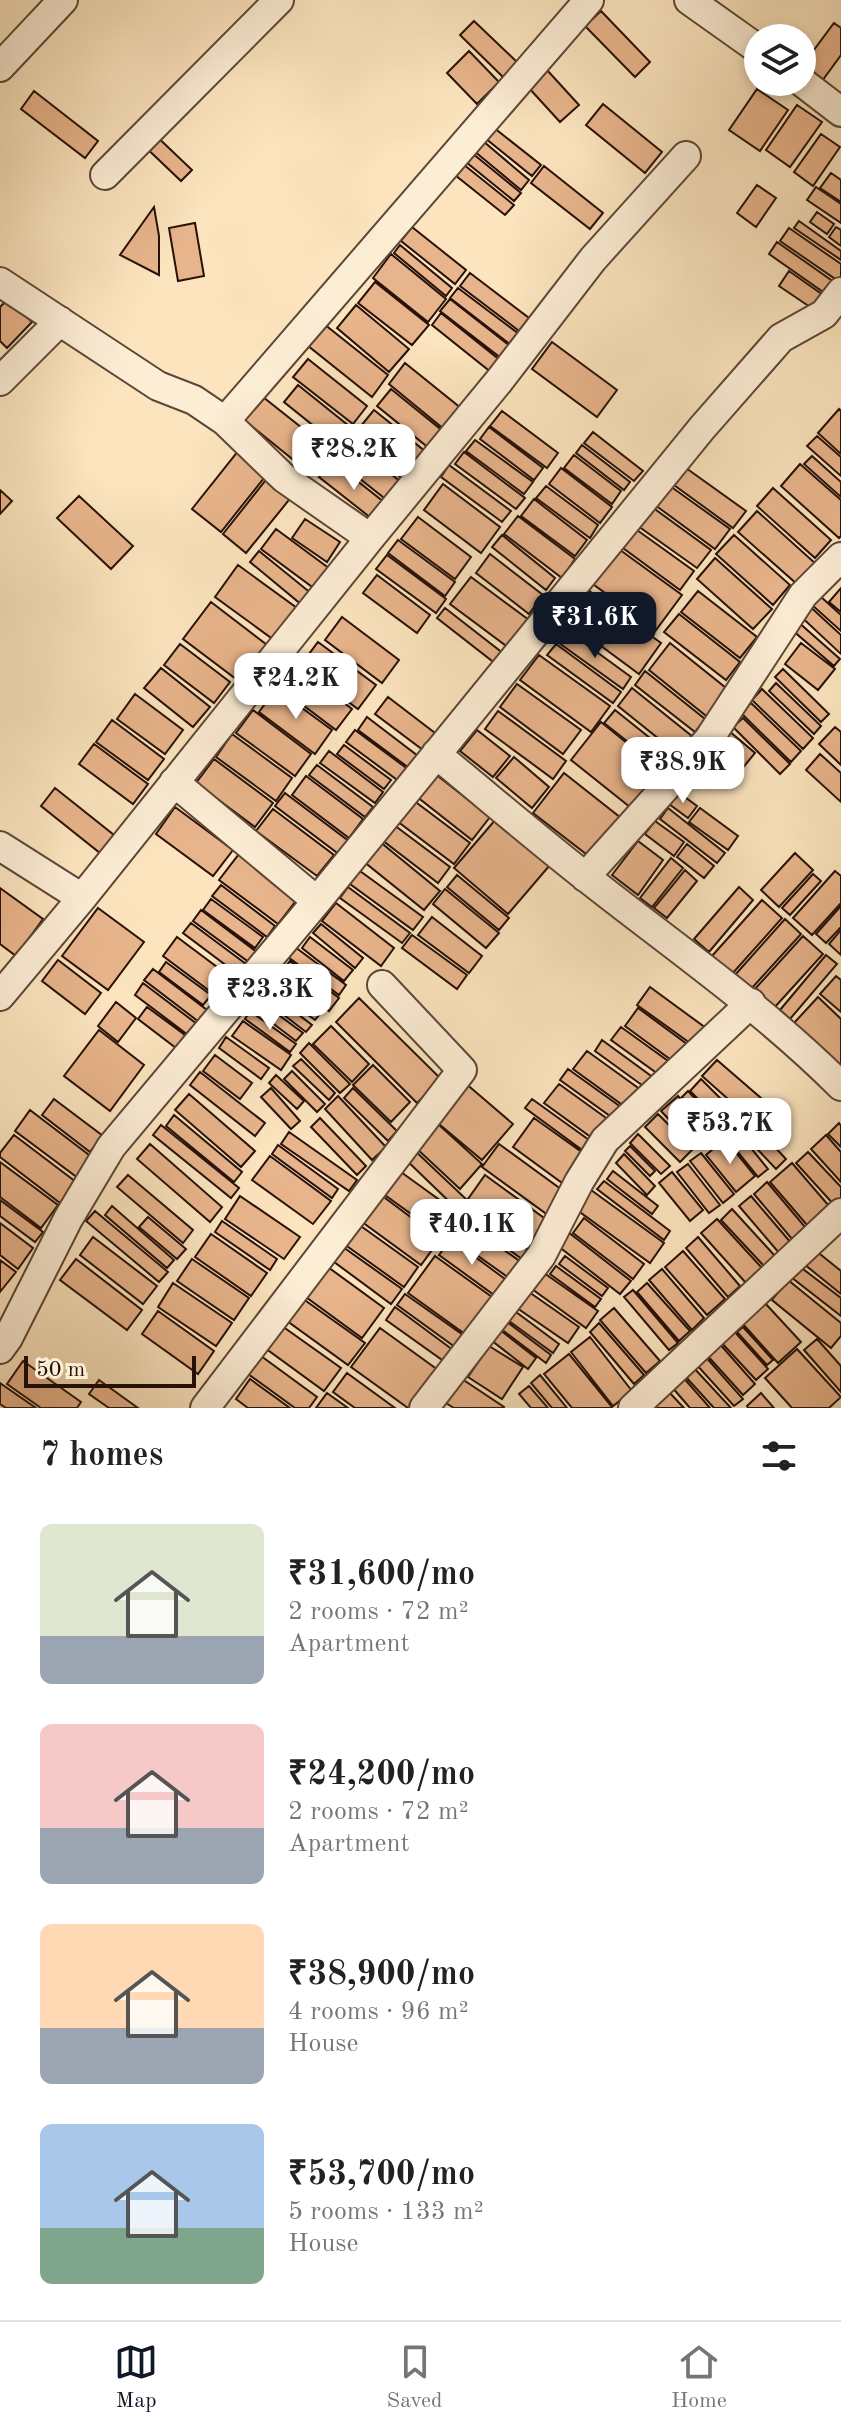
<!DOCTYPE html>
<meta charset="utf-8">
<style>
:root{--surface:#fff;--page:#f6f6f6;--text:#222;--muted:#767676;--line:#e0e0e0;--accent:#111827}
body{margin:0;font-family:"Old Standard TT",serif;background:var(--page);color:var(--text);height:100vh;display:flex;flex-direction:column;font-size:30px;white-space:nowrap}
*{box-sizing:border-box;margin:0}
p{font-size:26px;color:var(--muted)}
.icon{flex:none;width:44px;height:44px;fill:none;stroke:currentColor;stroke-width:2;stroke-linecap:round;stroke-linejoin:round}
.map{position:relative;height:1408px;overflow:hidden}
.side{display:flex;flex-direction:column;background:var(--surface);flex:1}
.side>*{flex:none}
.fabs{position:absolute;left:744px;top:24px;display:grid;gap:16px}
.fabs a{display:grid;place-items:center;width:72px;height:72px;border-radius:50%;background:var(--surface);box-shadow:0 4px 12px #0003;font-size:40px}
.scale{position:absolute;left:24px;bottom:20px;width:172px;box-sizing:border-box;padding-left:8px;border:4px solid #271108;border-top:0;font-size:22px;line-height:28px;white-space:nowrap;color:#271108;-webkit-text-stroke:6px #fcedd5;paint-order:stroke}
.price{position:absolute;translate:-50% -68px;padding:0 18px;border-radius:16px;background:#fff;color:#222;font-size:26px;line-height:52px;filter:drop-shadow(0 2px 4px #0008)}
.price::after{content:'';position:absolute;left:50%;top:48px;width:24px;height:18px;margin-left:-12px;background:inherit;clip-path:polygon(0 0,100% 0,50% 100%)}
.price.on{background:var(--accent);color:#fff}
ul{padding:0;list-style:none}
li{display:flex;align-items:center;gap:24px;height:200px;padding:0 40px}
li span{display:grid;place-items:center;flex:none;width:224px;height:160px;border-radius:12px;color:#555}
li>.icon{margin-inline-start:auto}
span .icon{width:96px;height:96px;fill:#fffc;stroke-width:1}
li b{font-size:34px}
h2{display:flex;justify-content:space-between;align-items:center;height:96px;padding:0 40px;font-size:34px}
.dock{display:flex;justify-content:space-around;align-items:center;height:112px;border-top:2px solid var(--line);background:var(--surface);font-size:22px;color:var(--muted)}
.dock a{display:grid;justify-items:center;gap:4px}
.dock .on{color:var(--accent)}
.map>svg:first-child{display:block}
</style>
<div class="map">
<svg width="841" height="1408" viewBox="0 0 841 1408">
<rect width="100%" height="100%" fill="#fbe4be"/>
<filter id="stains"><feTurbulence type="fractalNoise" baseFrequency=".0025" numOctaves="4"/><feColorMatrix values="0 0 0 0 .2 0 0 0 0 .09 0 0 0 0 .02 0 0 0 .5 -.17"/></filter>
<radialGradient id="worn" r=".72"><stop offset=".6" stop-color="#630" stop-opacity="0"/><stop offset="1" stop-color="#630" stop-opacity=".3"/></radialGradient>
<path fill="#e8b48b" stroke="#271108" stroke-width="2" d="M601,11l49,51 -15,15 -50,-51z
M474,21l45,43 -14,15 -45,-44z
M834,23l7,5v27l-19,26 -20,-15z
M469,51l30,31 -22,22 -30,-31z
M547,70l32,35 -19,17 -32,-35z
M757,89l31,21 -28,41 -31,-21z
M34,91l64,50 -13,17 -64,-49z
M603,104l59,48 -17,21 -59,-48z
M797,105l25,17 -32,45 -24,-17z
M493,127l48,38 -9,11 -47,-38z
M151,131l41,39 -11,11 -41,-39z
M821,134l19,13 -27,39 -19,-14z
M483,141l46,39 -8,10 -47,-39z
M472,153l49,40 -7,8 -48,-39z
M463,164l51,41 -9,10 -50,-40z
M544,166l59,47 -13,16 -59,-46z
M831,173l10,7v22l-21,-14z
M757,185l19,13 -20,29 -19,-14z
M816,187l25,17v19l-34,-23z
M154,207l5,29v39l-39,-20z
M817,212l17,12 -7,10 -17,-12z
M799,221l42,30v9l-47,-32z
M195,223l9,53 -26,5 -9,-53z
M412,227l54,43 -11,14 -54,-43z
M836,227l5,3v16l-12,-9z
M789,228l52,36v19l-61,-42z
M777,242l57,40 -8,12 -57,-40z
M400,245l52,43 -6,8 -52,-43z
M391,254l55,45 -18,23 -55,-44z
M789,271l34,24 -10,14 -34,-23z
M470,273l63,48 -10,13 -63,-48z
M375,282l54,43 -17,20 -54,-42z
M458,288l61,46 -8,11 -61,-47z
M8,299l24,23 -25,26 -7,-7v-34z
M450,299l60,47 -9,12 -61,-47z
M356,305l53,44 -20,23 -52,-44z
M441,313l60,48 -9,12 -60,-48z
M324,324l64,51 -16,22 -65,-52z
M552,342l65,48 -20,27 -65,-48z
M308,359l59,47 -14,18 -60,-47z
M405,363l57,46 -17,21 -56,-46z
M298,385l51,41 -14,17 -51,-41z
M391,389l53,43 -14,17 -53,-43z
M263,397l68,54 -19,24 -68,-55z
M839,409l2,2v43l-23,-21z
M374,410l52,42 -22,28 -53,-42z
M502,411l56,42 -11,15 -57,-42z
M489,427l54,41 -9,12 -54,-41z
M593,432l50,39 -9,10 -50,-38z
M817,436l24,21v19l-34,-30z
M349,440l53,43 -14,18 -53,-42z
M475,440l58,42 -9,12 -58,-43z
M582,445l48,37 -6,8 -48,-37z
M239,450l29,23 -47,59 -29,-23z
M464,452l61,46 -9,11 -61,-45z
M574,455l47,36 -9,13 -48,-36z
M812,456l29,26v15l-37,-33z
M332,461l57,45 -13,16 -57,-45z
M800,464l41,36v36l-2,2 -58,-52z
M449,465l62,46 -9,11 -61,-45z
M561,468l51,39 -12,16 -51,-39z
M686,468l60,43 -13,17 -59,-43z
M269,476l24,19 -47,58 -23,-19z
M443,484l57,43 -19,26 -57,-43z
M546,486l52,39 -8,13 -54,-40z
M670,486l60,43 -15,20 -60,-44z
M773,488l58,52 -16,18 -58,-52z
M0,490l12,11 -12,13z
M79,496l54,50 -22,23 -54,-51z
M534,499l53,41 -12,16 -54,-40z
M652,507l59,43 -14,18 -59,-42z
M757,511l59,53 -18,21 -60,-53z
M518,516l57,43 -13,19 -58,-44z
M418,517l53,40 -16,22 -54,-40z
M305,519l35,23 -13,20 -35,-24z
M276,529l54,40 -15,20 -54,-40z
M637,530l57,41 -14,19 -57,-42z
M502,535l53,43 -9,12 -54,-43z
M734,535l56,50 -17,20 -57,-51z
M398,540l57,42 -10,14 -57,-43z
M616,547l66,48 -26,35 -66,-48z
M259,551l53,43 -10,11 -52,-43z
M490,554l53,41 -14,19 -53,-41z
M387,555l59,44 -10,14 -60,-44z
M715,558l57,51 -19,20 -56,-50z
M238,565l59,43 -23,32 -59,-43z
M377,575l53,40 -13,18 -54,-40z
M471,577l58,43 -20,28 -59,-44z
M841,588v24l-12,-10z
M588,590l73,53 -22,31 -73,-54z
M698,591l59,46 -17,21 -59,-46z
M820,596l21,19v16l-29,-26z
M211,602l60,46 -27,37 -61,-46z
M805,602l36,33v19l-45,-42z
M445,608l59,46 -8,10 -59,-46z
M679,614l61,48 -14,18 -62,-48z
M342,617l57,43 -17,23 -57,-43z
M797,621l43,38 -6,7 -43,-37z
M568,631l63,46 -8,12 -64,-46z
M318,642l58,43 -18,24 -58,-43z
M670,643l61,49 -21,27 -61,-49z
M801,643l34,26 -17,21 -33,-26z
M180,644l50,38 -16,21 -50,-38z
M556,644l65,48 -8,11 -66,-48z
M539,655l71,51 -19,26 -71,-52z
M294,666l58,43 -16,21 -57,-43z
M161,668l49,39 -17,20 -49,-39z
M783,669l46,45 -8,8 -46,-45z
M645,671l60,48 -10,13 -60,-47z
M776,683l45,43 -7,8 -45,-43z
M517,684l64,46 -18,24 -63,-47z
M632,688l61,49 -14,18 -61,-49z
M276,689l56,41 -17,24 -56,-42z
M762,689l51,49 -10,11 -51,-49z
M135,694l48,36 -18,24 -48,-35z
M388,697l47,36 -12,17 -48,-36z
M751,703l50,48 -10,11 -50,-49z
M253,710l58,44 -16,22 -59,-43z
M615,710l60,48 -10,13 -61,-48z
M498,711l68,50 -13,18 -68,-50z
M367,717l51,39 -9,12 -51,-38z
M743,718l47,46 -10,10 -47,-47z
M112,720l52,39 -16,21 -52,-38z
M601,722l64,52 -30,37 -64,-51z
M835,727l6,5v33l-22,-21z
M355,730l54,40 -9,12 -54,-40z
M477,730l33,26 -17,21 -33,-26z
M729,731l26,22 -14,17 -25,-22z
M232,734l60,44 -16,23 -60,-44z
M94,744l54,40 -15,20 -54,-40z
M344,745l47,35 -7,9 -47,-35z
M329,751l54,41 -8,11 -55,-40z
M820,754l21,19v29l-35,-32z
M514,757l35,30 -17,21 -36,-30z
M214,759l59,44 -18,24 -59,-44z
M317,765l56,42 -8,10 -56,-42z
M434,773l56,44 -18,23 -56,-44z
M564,773l57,45 -31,39 -57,-44z
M306,776l57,43 -14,19 -57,-43z
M55,788l64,51 -14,18 -64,-51z
M678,792l19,14 -9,12 -19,-14z
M285,793l65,49 -10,13 -65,-49z
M413,800l57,43 -16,21 -57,-43z
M175,807l58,43 -20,26 -57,-42z
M668,808l57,45 -8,10 -57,-44z
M700,808l38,28 -10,14 -39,-28z
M273,809l61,46 -17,21 -61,-45z
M496,819l54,46 -42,49 -54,-46z
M655,821l29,21 -10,14 -29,-22z
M394,825l56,42 -12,16 -56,-43z
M379,841l61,50 -16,19 -61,-49z
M638,841l25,19 -25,35 -26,-20z
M687,844l27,22 -10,12 -27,-21z
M795,853l18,17 -34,37 -18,-17z
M239,854l59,44 -20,26 -59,-44z
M671,858l12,10 -31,39 -12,-9z
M685,870l12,11 -30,37 -13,-10z
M360,871l63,46 -10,13 -63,-46z
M835,871l6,5v27l-29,32 -19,-17z
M813,874l8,7 -31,34 -8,-7z
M457,875l52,43 -10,12 -52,-43z
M221,885l54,41 -8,11 -55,-41z
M348,887l62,46 -8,10 -62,-45z
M739,887l14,13 -44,52 -15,-13z
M0,888l43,31 -27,37 -16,-12z
M445,889l54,44 -13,15 -53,-44z
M211,899l52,38 -8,11 -52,-38z
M762,900l20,18 -50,56 -20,-18z
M336,903l58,45 -13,18 -59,-45z
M841,906v21l-15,16 -10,-9z
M98,908l46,34 -36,48 -46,-34z
M201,910l57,43 -8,10 -57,-42z
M432,917l50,39 -13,17 -51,-38z
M785,919l16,15 -50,55 -16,-14z
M191,923l55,41 -7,11 -56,-42z
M321,924l42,34 -8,10 -42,-35z
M841,930v25l-12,-11z
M412,935l55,40 -10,14 -55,-41z
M803,936l20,18 -49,54 -20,-18z
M177,937l52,39 -14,19 -52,-39z
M310,937l43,33 -9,11 -42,-33z
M295,947l51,38 -7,10 -51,-38z
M826,955l11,9 -47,55 -10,-9z
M58,960l43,33 -16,21 -43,-33z
M290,961l49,37 -10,13 -49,-37z
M166,962l45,33 -8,10 -44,-33z
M153,969l54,41 -8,12 -55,-42z
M276,974l48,35 -9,11 -48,-34z
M836,976l5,4v32l-21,-18z
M143,983l54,41 -9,11 -53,-40z
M650,987l60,44 -13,17 -60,-43z
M272,994l40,31 -6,7 -39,-30z
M818,997l23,22v48l-47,-44z
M359,998l82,81 -24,24 -81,-81z
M116,1002l20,16 -18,24 -20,-16z
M264,1004l39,29 -7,8 -38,-29z
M147,1007l38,28 -9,13 -38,-29z
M638,1008l53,39 -13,18 -53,-39z
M250,1011l46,33 -6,8 -45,-33z
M243,1021l48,34 -10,15 -49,-34z
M331,1026l38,38 -17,18 -39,-38z
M621,1027l54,39 -10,13 -54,-39z
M99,1030l45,35 -34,46 -46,-35z
M226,1037l43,31 -8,11 -42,-31z
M602,1040l56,41 -8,10 -55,-40z
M309,1043l41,41 -10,9 -40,-40z
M587,1051l54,39 -13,19 -55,-40z
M215,1055l37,28 -12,16 -37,-28z
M301,1059l34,34 -6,7 -36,-34z
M717,1060l52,45 -15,17 -52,-46z
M373,1065l37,37 -19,20 -38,-37z
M568,1069l57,41 -8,11 -57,-41z
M292,1071l33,33 -8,8 -33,-33z
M200,1072l65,51 -10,13 -65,-51z
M276,1075l28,26 -7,8 -28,-26z
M701,1079l42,42 -11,12 -42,-42z
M464,1082l49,42 -31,36 -49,-41z
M559,1084l54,39 -14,20 -55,-40z
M271,1088l29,33 -9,8 -30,-32z
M353,1088l44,43 -9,10 -44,-43z
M688,1091l33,35 -6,5 -33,-34z
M189,1094l66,57 -14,16 -66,-57z
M338,1096l48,51 -14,13 -47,-51z
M678,1096l35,37 -16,16 -36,-38z
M54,1099l49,37 -13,16 -48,-37z
M532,1099l64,46 -7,10 -64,-47z
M30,1110l63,48 -15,20 -63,-47z
M658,1114l35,35 -13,13 -35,-35z
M174,1115l68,57 -8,10 -68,-56z
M320,1118l46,48 -9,9 -46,-48z
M534,1118l56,40 -21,30 -56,-41z
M839,1123l2,3v21l-13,-13z
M438,1124l44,40 -22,25 -44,-41z
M161,1125l78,63 -8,10 -78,-63z
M755,1126l31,33 -10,10 -31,-33z
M289,1132l68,48 -8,11 -68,-47z
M638,1134l32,32 -9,8 -31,-31z
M14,1135l62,47 -16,21 -60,-46v-4z
M826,1135l15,17v30l-30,-33z
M742,1137l26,32 -10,8 -26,-32z
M725,1139l30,37 -19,16 -30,-37z
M150,1144l72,63 -12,15 -73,-63z
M499,1144l70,51 -17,23 -70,-51z
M278,1145l60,44 -6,9 -60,-44z
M630,1146l25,25 -5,5 -25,-25z
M411,1147l56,53 -9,10 -56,-54z
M808,1152l33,35v15l-5,5 -40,-44z
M701,1153l33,41 -11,9 -33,-42z
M624,1154l31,32 -8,9 -31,-32z
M270,1156l61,45 -18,23 -61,-44z
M0,1162l58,43 -17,23 -41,-31z
M792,1163l37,43 -22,19 -37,-43z
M688,1164l32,41 -11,8 -32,-41z
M394,1167l65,47 -16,23 -65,-47z
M613,1171l45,35 -6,8 -45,-35z
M672,1172l31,38 -13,11 -31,-38z
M128,1175l65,55 -10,13 -66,-56z
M485,1175l66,48 -17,24 -66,-48z
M604,1181l66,50 -6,9 -67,-51z
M767,1182l38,45 -13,12 -38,-45z
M591,1190l73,53 -14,20 -73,-53z
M377,1192l63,47 -19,26 -63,-46z
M240,1196l60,41 -16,22 -59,-40z
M751,1196l41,48 -12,10 -41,-48z
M0,1200l43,32 -8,10 -35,-26z
M112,1206l62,54 -7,8 -62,-53z
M469,1208l59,42 -6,9 -59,-42z
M732,1209l43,47 -11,10 -43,-46z
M95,1211l73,61 -9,10 -73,-61z
M148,1217l38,32 -9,10 -38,-32z
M584,1218l60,46 -11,15 -60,-46z
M717,1219l45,49 -16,15 -45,-50z
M462,1220l59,42 -12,16 -59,-42z
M222,1221l55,38 -7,11 -55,-38z
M0,1223l33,25 -15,21 -18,-14z
M358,1224l60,43 -14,20 -60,-43z
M568,1232l63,49 -11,13 -62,-48z
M211,1234l56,39 -16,23 -56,-39z
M93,1237l64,49 -14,18 -63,-49z
M698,1237l42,49 -12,11 -42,-49z
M451,1239l54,40 -11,16 -55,-40z
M336,1242l66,47 -11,15 -65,-48z
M815,1250l26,21v23l-37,-30z
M683,1251l42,48 -18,16 -42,-48z
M435,1256l57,41 -27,37 -57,-41z
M565,1256l43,32 -6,8 -43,-32z
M76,1259l66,51 -15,20 -67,-50z
M192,1259l57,39 -15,22 -57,-39z
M0,1260l16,12 -16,20z
M321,1262l63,46 -22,30 -63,-46z
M556,1266l45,33 -6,8 -45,-33z
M799,1266l42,32v18l-50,-39z
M662,1269l42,49 -12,12 -43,-50z
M544,1273l54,38 -12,17 -54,-39z
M788,1280l53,43v13l-10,12 -59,-48z
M173,1283l59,40 -16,23 -58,-39z
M647,1283l43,48 -11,10 -42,-49z
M633,1290l45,53 -9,7 -45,-53z
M529,1292l50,35 -11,16 -51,-35z
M405,1294l58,41 -8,12 -58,-42z
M299,1296l66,47 -17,22 -65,-47z
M764,1302l37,40 -23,21 -36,-40z
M395,1307l58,43 -8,12 -59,-42z
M614,1308l46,53 -14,12 -46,-53z
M158,1311l56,40 -16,23 -56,-40z
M516,1312l43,32 -6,9 -44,-32z
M507,1322l44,33 -5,8 -45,-34z
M599,1323l45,52 -10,9 -44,-52z
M282,1326l59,42 -17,23 -59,-43z
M743,1327l30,33 -6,5 -30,-33z
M380,1328l58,42 -27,38h-3l-57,-41z
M500,1330l36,28 -8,11 -37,-29z
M733,1330l35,39 -12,11 -36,-39z
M590,1337l42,54 -19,15 -42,-54z
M817,1339l24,27v26l-37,-42z
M718,1342l37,42 -12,11 -38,-42z
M489,1346l34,21 -21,32 -34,-22z
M797,1349l44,48 -12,11h-37l-27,-30z
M569,1354l43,53 -1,1h-39l-28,-34z
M704,1355l39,44 -9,7 -39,-43z
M261,1356l56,41 -8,11h-14l-47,-34z
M23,1361l58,41 -4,6h-36l-34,-24z
M693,1367l38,41h-17l-30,-33z
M347,1373l48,35h-40l-22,-16z
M540,1375l27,33h-15l-21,-25z
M682,1376l28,32h-20l-19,-22z
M250,1379l40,29h-42l-12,-9z
M462,1379l42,28 -1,1h-49l-8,-5z
M99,1380l39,28h-29l-20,-14z
M0,1383l36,25h-30l-6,-4z
M529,1386l19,22h-17l-12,-14z
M668,1391l16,17h-31z
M327,1393l21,15h-32z
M761,1393l13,15h-26l-1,-2z"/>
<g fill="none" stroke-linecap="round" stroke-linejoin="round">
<defs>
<path id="minor" d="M689,0l69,49
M0,67l63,-67
M802,82l39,30
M105,175l174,-175
M0,282l158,104 36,14 31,21 59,57 86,60
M0,381l60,-60
M225,421l364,-421
M436,754c50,41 100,84 151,124 86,68 176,130 254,208
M174,782l143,119
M0,846l82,52
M585,877l124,-138 94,-144 38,-38
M0,996l82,-98 288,-360 129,-157 94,-122 93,-103
M0,1349l8,-11 60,-119 43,-72 206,-246 385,-473 79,-90 43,-24 17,-22
M205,1408l257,-338 -80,-85
M424,1408l117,-152 38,-74 26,-42 146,-137
M633,1408l208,-195"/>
</defs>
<use href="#minor" stroke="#5c4636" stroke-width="32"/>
<use href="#minor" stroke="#fcedd5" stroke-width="28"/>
</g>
<rect width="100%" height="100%" filter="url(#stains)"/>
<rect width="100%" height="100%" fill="url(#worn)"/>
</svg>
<div class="fabs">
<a><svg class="icon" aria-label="layers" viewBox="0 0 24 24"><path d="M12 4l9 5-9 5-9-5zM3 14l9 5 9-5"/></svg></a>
</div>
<div class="scale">50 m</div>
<b class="price" style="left:354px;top:492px">₹28.2K</b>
<b class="price on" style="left:595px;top:660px">₹31.6K</b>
<b class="price" style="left:296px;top:721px">₹24.2K</b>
<b class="price" style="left:683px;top:805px">₹38.9K</b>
<b class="price" style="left:270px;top:1032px">₹23.3K</b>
<b class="price" style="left:730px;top:1166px">₹53.7K</b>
<b class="price" style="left:472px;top:1267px">₹40.1K</b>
</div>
<section class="side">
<h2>7 homes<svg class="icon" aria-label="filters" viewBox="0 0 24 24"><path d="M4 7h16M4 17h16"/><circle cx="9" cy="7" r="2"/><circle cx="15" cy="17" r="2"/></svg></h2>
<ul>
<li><span style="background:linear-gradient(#dfe7d0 70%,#9aa5b1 0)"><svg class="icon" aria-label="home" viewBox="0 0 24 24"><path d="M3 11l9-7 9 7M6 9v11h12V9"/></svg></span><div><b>₹31,600/mo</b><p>2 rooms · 72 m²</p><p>Apartment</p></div></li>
<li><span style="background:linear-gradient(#f6c9c9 65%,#9aa5b1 0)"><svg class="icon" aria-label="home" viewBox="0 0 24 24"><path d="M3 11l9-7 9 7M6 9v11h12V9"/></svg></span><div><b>₹24,200/mo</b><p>2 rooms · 72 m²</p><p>Apartment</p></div></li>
<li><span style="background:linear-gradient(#ffd9b3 65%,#9aa5b1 0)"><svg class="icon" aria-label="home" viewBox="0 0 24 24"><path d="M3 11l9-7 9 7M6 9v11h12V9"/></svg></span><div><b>₹38,900/mo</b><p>4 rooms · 96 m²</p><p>House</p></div></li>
<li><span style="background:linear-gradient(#a9c7e8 65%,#7fa58c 0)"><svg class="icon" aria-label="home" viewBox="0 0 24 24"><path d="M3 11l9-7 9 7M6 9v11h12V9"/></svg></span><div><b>₹53,700/mo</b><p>5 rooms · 133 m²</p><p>House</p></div></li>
</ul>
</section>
<nav class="dock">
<a class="on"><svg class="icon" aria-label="map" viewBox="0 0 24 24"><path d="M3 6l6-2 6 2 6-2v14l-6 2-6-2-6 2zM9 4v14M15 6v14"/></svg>Map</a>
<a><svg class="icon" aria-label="saved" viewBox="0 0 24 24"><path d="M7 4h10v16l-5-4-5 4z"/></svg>Saved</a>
<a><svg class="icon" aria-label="home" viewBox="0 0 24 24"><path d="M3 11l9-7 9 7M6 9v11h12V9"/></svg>Home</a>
</nav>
